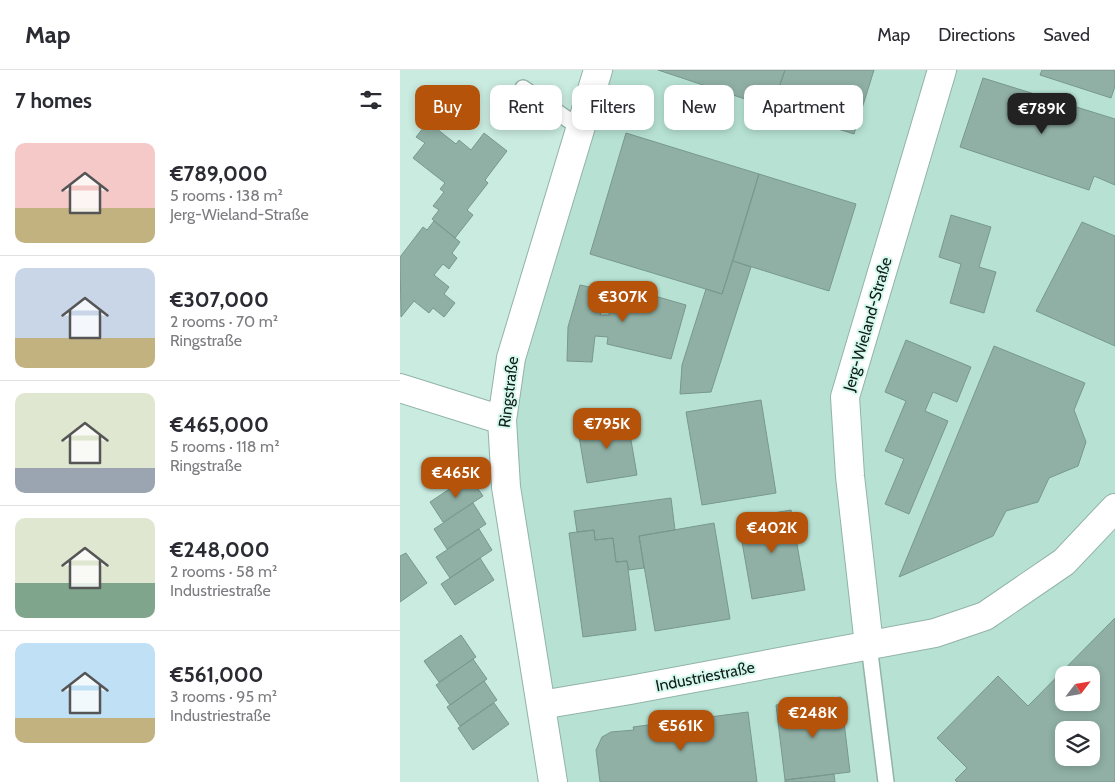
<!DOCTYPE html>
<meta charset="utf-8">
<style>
:root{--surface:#fff;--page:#f2f2f3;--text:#2b2b33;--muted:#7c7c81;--line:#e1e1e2;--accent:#b45309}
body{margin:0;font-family:Cabin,sans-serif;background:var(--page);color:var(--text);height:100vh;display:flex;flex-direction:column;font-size:19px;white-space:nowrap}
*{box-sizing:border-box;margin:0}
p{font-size:16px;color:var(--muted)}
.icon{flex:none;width:28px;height:28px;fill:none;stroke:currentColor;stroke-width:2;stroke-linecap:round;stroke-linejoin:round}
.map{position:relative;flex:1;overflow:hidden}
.drawer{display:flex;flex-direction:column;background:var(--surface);width:400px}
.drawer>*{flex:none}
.guide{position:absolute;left:15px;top:15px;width:475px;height:45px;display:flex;gap:10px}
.needle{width:32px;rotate:59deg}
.controls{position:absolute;left:655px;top:596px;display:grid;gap:10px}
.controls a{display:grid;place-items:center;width:45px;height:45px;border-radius:10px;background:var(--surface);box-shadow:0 2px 8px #0003;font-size:25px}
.price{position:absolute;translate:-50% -42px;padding:0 11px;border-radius:10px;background:var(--accent);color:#fff;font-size:16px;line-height:32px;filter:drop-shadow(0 1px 2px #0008)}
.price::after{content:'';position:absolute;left:50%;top:30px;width:15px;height:11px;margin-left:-8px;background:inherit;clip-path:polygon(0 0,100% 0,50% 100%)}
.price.on{background:#222;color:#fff}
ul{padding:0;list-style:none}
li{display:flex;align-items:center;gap:15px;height:125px;padding:0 15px}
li+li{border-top:1px solid var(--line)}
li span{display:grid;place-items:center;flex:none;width:140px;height:100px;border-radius:10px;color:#555}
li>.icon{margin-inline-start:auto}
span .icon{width:60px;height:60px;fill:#fffc;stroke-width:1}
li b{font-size:21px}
h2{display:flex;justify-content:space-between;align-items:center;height:60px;padding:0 15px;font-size:21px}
.chip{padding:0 18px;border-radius:10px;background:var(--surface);box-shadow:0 2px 8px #0003;font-size:18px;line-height:45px}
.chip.on{background:var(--accent);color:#fff}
header{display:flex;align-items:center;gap:30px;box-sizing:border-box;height:70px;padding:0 25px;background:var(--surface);border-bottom:1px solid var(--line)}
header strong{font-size:24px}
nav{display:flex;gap:28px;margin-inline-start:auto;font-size:18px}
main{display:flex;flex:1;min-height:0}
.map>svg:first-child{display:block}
</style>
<header>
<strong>Map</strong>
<nav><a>Map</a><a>Directions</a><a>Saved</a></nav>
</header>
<main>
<section class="drawer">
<h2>7 homes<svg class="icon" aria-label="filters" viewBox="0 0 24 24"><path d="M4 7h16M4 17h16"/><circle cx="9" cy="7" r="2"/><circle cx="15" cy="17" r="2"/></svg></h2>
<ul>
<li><span style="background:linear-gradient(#f6c9c9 65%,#c2b280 0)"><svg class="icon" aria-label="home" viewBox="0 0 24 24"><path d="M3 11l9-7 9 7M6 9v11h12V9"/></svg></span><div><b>€789,000</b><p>5 rooms · 138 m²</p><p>Jerg-Wieland-Straße</p></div></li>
<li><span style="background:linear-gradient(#c9d6e8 70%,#c2b280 0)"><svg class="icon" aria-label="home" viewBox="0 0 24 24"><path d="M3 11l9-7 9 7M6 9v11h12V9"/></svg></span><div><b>€307,000</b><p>2 rooms · 70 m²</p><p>Ringstraße</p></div></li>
<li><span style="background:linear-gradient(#dfe7d0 75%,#9aa5b1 0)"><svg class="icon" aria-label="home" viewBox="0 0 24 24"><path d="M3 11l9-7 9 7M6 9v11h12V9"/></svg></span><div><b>€465,000</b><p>5 rooms · 118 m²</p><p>Ringstraße</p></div></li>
<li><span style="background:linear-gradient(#dfe7d0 65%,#7fa58c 0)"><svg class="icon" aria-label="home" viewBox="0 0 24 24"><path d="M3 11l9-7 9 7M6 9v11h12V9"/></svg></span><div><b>€248,000</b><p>2 rooms · 58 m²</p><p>Industriestraße</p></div></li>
<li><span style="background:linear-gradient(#bfe0f5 75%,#c2b280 0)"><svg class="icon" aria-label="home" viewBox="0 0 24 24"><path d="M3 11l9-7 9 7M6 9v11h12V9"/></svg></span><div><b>€561,000</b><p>3 rooms · 95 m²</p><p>Industriestraße</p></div></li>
</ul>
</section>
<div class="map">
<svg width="715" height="712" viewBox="0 0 715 712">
<rect width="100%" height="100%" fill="#c9ebe0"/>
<path fill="#b7e2d3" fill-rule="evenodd" d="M198,0h517v712h-562l-51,-362zM664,605h27v27h-27zM664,660h27v28h-27z"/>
<path fill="#90b0a5" stroke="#78988e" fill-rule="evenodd" d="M258,0h127l-13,38z
M385,0h89l-20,64 -82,-26z
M642,0h73v16l-4,12 -71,-23z
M583,8l132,41v66l-21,-9 -5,14 -129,-43z
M28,52l28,22 3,-4 12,10 13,-17 23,18 -22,29 3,3 -21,27 6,5 -18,23 -23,-19 7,-9 -6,-4 11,-14 -4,-3 5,-6 -32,-25 12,-15 -9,-6z
M226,63l133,41 -37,120 -132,-40z
M359,104l97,30 -27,87 -96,-30z
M551,145l40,12 -12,40 17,5 -12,41 -34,-10 11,-39 -22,-7z
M34,151l26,21 -8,11 5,5 -8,11 -6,-5 -9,11 15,12 -5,7 11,9 -11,14 -11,-9 -4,5 -15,-12 -13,16 -1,-60 23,-30 4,3z
M682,152l33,14v110l-79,-35z
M333,191l18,6 -40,125 -31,2 2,-29 24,-76 16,5z
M213,214l73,21 -15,54 -64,-15 1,-7 -13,-1 -3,26 -25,-1 1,-34 12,-42 28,6 -8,24h9z
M506,270l65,27 -14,35 -24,-10 -8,19 23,10 -39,93 -24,-10 19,-45 -19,-8 21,-50 -21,-9z
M594,276l91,37 -11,27 12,32 -8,24 -29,12 -11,24 -32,9 -13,25 -94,41z
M361,330l15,93 -74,12 -16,-93z
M227,347l10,58 -50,8 -10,-58z
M69,406l14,20 -40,26 -13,-20z
M271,428l4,32 -36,6 5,32 -15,2 -2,-9 -11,1 -3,-24 -18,2 -1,-10 -17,2 -3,-21z
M73,433l13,21 -39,25 -13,-20z
M391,440l14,80 -53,9 -14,-80z
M314,453l16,96 -75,12 -16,-95z
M79,459l13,21 -42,28 -14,-21z
M194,460l1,10 18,-2 3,24 11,-1 9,69 -53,7 -14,-104z
M6,483l21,30 -27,19v-46z
M80,488l14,22 -39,25 -14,-21z
M715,548v164h-158l-2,-2 12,-12 -30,-30 61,-62 30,30zM664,605h27v27h-27zM664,660h27v28h-27z
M61,565l15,22 -37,25 -15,-21z
M73,589l14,20 -37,26 -14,-20z
M84,611l13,19 -37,26 -13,-19z
M441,627l9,75 -65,8 -9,-75z
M94,633l15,21 -36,26 -15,-22z
M348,642l9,70h-157l-4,-32 6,-13 9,-5 23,-2 -1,-3z
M434,704l1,8h-50v-2z"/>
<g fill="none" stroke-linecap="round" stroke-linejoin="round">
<defs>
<path id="service" d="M123,18l57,40
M469,575l17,137"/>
<path id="minor" d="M0,318l102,32
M469,575l-19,-169 -5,-79 97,-327
M141,635l89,-15 305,-57 50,-17 79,-54 51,-54
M153,712l-47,-295 -4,-67 9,-62 87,-288"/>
</defs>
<use href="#service" stroke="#92b3a8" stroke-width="18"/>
<use href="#minor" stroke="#92b3a8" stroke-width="30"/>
<use href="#service" stroke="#fff" stroke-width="15"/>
<use href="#minor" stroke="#fff" stroke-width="28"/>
</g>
<g text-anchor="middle" stroke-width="4" stroke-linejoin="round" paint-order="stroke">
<g font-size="16" fill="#0f1b18" stroke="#d6f9ed">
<text transform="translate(467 254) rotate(-74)" y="6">Jerg-Wieland-Straße</text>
<text transform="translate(108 322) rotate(-83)" y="6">Ringstraße</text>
<text transform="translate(305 606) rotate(-11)" y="6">Industriestraße</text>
</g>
</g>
</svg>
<div class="controls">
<a><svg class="needle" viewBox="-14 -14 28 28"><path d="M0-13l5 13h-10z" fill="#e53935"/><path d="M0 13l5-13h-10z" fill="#7c7c81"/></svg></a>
<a><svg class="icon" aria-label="layers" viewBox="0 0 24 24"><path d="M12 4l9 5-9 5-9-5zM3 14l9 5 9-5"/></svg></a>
</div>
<b class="price on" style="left:642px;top:65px">€789K</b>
<b class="price" style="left:223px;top:253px">€307K</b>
<b class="price" style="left:207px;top:380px">€795K</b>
<b class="price" style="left:56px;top:429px">€465K</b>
<b class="price" style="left:372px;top:484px">€402K</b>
<b class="price" style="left:413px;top:669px">€248K</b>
<b class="price" style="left:281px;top:682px">€561K</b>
<div class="guide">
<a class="chip on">Buy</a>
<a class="chip">Rent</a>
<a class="chip">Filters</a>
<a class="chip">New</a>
<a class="chip">Apartment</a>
</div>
</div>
</main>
